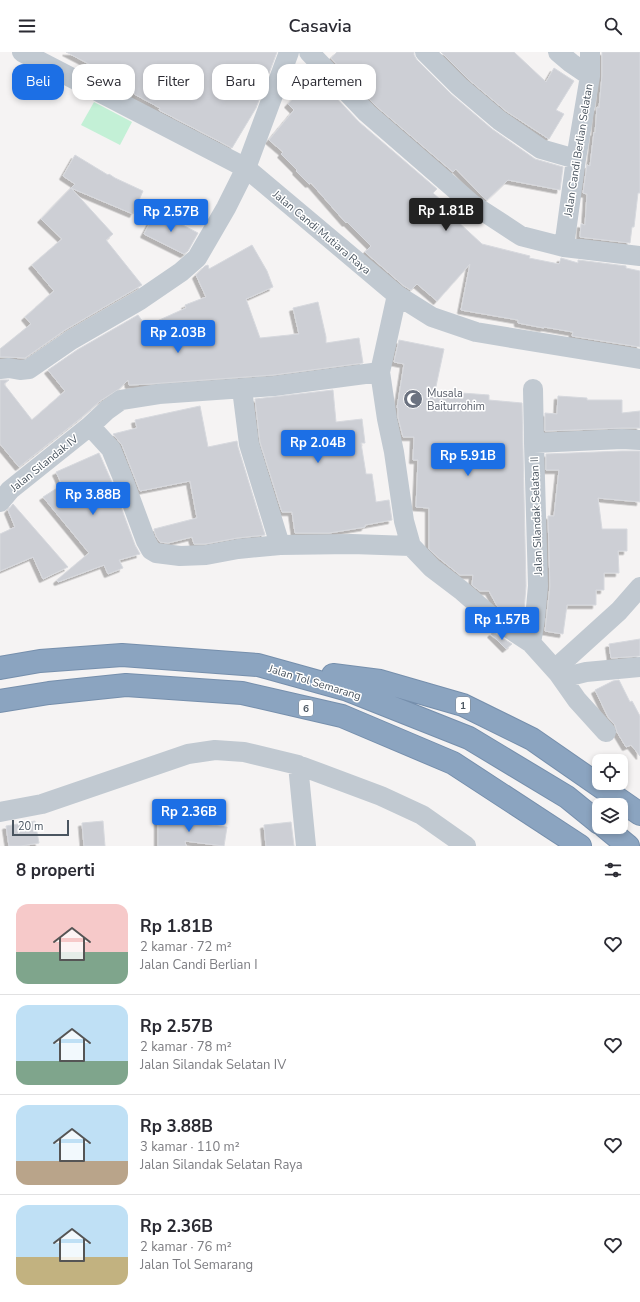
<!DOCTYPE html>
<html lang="id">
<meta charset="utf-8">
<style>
:root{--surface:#fff;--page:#f2f2f3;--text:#2b2b33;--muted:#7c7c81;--line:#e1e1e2;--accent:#1c6fe5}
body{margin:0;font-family:"Nunito Sans",sans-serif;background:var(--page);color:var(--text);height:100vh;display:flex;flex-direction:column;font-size:15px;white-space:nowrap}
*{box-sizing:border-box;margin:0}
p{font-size:13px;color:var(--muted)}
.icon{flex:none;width:22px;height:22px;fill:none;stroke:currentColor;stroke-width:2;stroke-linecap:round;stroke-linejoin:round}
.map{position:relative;height:794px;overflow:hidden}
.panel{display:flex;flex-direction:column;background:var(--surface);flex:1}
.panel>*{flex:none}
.top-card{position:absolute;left:12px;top:12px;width:400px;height:36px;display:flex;gap:8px}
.tools{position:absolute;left:592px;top:702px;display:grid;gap:8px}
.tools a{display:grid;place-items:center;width:36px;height:36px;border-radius:8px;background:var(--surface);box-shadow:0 2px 6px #0003;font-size:20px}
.scale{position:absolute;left:12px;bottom:10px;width:57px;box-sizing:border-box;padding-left:4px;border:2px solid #4a5560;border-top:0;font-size:11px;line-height:14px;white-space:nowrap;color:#4a5560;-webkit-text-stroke:3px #fff;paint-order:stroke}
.price{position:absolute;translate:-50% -34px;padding:0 9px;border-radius:4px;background:var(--accent);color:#fff;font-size:13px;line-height:26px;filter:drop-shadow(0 1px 2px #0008)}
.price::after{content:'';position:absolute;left:50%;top:24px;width:12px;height:9px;margin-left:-6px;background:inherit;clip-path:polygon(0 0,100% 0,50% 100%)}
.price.selected{background:#222;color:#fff}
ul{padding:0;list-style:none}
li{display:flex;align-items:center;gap:12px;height:100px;padding:0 16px}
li+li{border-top:1px solid var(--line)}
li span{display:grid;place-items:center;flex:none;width:112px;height:80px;border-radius:12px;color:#555}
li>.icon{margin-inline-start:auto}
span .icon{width:48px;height:48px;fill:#fffc;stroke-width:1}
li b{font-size:17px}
h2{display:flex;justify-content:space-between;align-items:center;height:48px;padding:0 16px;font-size:17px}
.tag{padding:0 14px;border-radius:12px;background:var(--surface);box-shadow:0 2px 6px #0003;font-size:14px;line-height:36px}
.tag.selected{background:var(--accent);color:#fff}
header{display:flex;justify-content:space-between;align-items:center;height:52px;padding:0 16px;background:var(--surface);font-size:18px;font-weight:600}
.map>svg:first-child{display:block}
</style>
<header><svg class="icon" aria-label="menu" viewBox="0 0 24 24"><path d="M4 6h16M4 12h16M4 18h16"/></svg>Casavia<svg class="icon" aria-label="search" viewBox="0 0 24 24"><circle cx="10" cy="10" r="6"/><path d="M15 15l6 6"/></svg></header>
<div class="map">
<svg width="640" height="794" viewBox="0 0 640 794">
<defs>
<filter id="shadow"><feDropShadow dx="-3.5" dy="3.5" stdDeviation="0" flood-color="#0004"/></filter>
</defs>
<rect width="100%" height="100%" fill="#f5f3f3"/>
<path fill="#c3f0d6" d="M94,50l38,20 -12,23 -39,-20z"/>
<path fill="#cdcfd5" stroke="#d7d9de" filter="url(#shadow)" d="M66,0h211l-21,56 -24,40 -73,-38 1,-2 -26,-14 1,-1 -25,-13 2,-4z
M337,0h77v3l3,5 34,34 41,35 43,30 28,8 -3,23 -52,-10 -21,20 -4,-3 -27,-28 -3,3 -78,-67 -44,-47z
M441,0h73l32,30 8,-14 20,13 -18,29 8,4 -15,25 -43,-28 -39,-33z
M602,0h38v141h-2l-4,34h-2l-2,16 -50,-6 1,-13 4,1 2,-31 -4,-1 4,-28 3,1 4,-34 1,1 2,-26 2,1 3,-32z
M315,23l44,47 78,67 -4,4 10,9 -1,2 16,13 -2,3 26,24 48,12 -1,2 30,6 2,-6 17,5v-3l48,6v2l14,3v76l-68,-11 1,-4 -29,-5v1l-26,-5v-3l-57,-10 9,-46 -33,37 -20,-17 -6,6 -7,-4 -39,-34 6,-6 -24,-24 -1,1 -35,-40 -2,1 -13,-13 1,-1 -16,-16 2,-2 -14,-12 25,-30 -6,-6z
M75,103l33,20 1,-1 6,4 28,13 -10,23 -62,-26 4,-4 -12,-8z
M71,136l42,46 -7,6 36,45 -77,45 -40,28 -17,-1h-8v-8l31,-25 -6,-7 29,-26 -22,-26 30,-26 -21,-20z
M156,159l42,22 -10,18 -4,3 -40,-20z
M252,193l15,26 6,16 -27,12 14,39 39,-4 -6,-26 25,-6 8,35v6l33,-5 4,25 -90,12 -124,9 -20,1 -1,-5 -9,9 -19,12 -18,16 -63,50 -19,-23v-64h9l-5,4 28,36 33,-29 -17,-21 29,-20 61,-35 8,11 40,-18 -1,-3 21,-8 -10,-22 9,-9 3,-1 1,4z
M399,288l45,9 -9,42 54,4v5l33,3 4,183 -3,38 -26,-18 -8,-15h-9l-8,-6 1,-10h-13l-20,-16 -11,-10v-41l-13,-1 2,-47h-5l1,-23h-11l-5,-20v-9h-1l7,-44 -10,-2z
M333,338l3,32 26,-3 3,24h-4l5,31h6l4,28 13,-2 3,20 -27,5v2l-36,6h-34l-3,-21h-10l-22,-70 -5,-43z
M558,344l29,2v2h35v13l18,-2v17h-19l-76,3v-18l12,1z
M200,354l8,41 29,-6 1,6 27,88 -28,3 -32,6h-11l-2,-7 -24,6 -8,-1 -4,-6 -2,-7 43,-11 -7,-37 -50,10 -18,-46 -9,-11 24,-6 -2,-8z
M622,399h18v51l-42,-4 4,31h25v22h-9l1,22h-15v17h-8v15h-29l-4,29 -18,-3 5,-45 -2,-70h6l5,-46h-13v-16z
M99,401l12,27 24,65 5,9 -21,6 4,8 -15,6 -4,-9 -46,17 -1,-2 32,-27 -46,-56 19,-12 -6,-13z
M13,452l55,63 -25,12 -10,-22 -33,14v-37l15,-7 -7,-17z
M493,580l19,12 -6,5 -15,-15z
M640,587v17l-29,2 -2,-14z
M619,628l11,22 2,-1 8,15v40l-9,-11 -5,2 -9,-15 -2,-7 -7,-8 -13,-27 18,-9z
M158,766l69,9 -3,19 -39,-5 1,5h-28z
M35,769l4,22 -18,3h-12l-3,-20z
M103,769l2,25h-21l-2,-23z
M291,770l3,24h-28l-2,-21z"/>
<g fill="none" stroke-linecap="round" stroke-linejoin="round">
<defs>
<path id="highway" d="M0,616l40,-7 82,-6 136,10 90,25 121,48 98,59 32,26
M333,623l47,6 83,24 69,34 108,75
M0,649l49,-8 77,-8 116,8 100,23 111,47 127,83
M605,775l23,19"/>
</defs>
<use href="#highway" stroke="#768fac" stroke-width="24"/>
<path stroke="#c1c9d1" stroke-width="20" d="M22,0l224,116 151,127 35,22 44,15 164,27
M309,0l58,61 105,91 49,32 43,11 76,9
M425,0l34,34 40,34 42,29 35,10
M558,0l13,11 19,13
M564,195l12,-88 14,-83v-24
M397,243l-17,77 7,47 7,33 10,69 7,25
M0,317l9,-1 11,2 9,-1 42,-29 69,-40 41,-28 16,-14 29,-50 20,-40 43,-116
M380,320l-106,14 -115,8 -38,6 -14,10 -17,16 21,23 11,27 24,65 5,9 5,3 24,3 26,-1 32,-6 42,-4 72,-1 59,2 21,22 29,22 31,27 39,26 27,30 19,27 29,32
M242,337l7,55 31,101
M534,391l88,-4 18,1
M0,450l10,-12 80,-64
M531,591l4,-24 3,-33 -4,-143 -1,-54
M555,617l64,-58 21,-24
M562,626l24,-6 54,-5
M298,713l8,81
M0,760l42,-8 146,-50 27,-4 29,2 54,13 83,31 41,19 44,31"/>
<use href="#highway" stroke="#8ba4c0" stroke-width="22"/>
</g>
<defs>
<symbol id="mosque-disc" viewBox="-11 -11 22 22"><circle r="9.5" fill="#6b7280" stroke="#fff"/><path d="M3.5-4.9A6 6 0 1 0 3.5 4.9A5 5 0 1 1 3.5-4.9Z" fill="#fff"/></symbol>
</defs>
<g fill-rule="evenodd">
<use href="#mosque-disc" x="402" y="336" width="22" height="22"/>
</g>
<g text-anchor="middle" stroke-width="3" stroke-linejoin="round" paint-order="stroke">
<g fill="#fff" stroke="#808890" stroke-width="1">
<rect x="456" y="645" width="14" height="16" rx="3"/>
<rect x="299" y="648" width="14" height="16" rx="3"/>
</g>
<g font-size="10" font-weight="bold" fill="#4a5560">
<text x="463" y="657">1</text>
<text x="306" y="660">6</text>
</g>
<g font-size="11" fill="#4a5560" stroke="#fff">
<text transform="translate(578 98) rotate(-81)" y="4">Jalan Candi Berlian Selatan</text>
<text transform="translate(322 180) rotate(40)" y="4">Jalan Candi Mutiara Raya</text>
<text transform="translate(44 411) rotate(-39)" y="4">Jalan Silandak IV</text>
<text transform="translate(536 464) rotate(-92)" y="4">Jalan Silandak Selatan II</text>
<text transform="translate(315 630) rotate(17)" y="4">Jalan Tol Semarang</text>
</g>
<g font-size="11" fill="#5b616d" stroke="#fff" text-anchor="start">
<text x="427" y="345">Musala<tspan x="427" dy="13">Baiturrohim</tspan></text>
</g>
</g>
</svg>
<div class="tools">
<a><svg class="icon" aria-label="locate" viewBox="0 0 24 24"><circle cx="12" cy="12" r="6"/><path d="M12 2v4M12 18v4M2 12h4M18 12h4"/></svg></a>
<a><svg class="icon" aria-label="layers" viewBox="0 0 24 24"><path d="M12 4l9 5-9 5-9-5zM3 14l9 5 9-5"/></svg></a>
</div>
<div class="scale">20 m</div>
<b class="price selected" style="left:446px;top:180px">Rp 1.81B</b>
<b class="price" style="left:171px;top:181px">Rp 2.57B</b>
<b class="price" style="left:178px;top:302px">Rp 2.03B</b>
<b class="price" style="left:318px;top:412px">Rp 2.04B</b>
<b class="price" style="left:468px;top:425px">Rp 5.91B</b>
<b class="price" style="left:93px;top:464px">Rp 3.88B</b>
<b class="price" style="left:502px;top:589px">Rp 1.57B</b>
<b class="price" style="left:189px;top:781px">Rp 2.36B</b>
<div class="top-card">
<a class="tag selected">Beli</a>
<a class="tag">Sewa</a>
<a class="tag">Filter</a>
<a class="tag">Baru</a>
<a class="tag">Apartemen</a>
</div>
</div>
<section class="panel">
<h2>8 properti<svg class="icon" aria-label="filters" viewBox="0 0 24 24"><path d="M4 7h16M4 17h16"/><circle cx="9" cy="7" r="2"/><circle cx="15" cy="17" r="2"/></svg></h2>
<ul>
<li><span style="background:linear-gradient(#f6c9c9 60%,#7fa58c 0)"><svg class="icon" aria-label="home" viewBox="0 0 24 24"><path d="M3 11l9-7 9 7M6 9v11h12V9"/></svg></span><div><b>Rp 1.81B</b><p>2 kamar · 72 m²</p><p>Jalan Candi Berlian I</p></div><svg class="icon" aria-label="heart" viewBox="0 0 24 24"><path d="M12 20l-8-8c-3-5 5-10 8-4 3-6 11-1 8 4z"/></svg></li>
<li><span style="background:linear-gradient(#bfe0f5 70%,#7fa58c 0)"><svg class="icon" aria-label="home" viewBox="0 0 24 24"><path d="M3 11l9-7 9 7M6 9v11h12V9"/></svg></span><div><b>Rp 2.57B</b><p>2 kamar · 78 m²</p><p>Jalan Silandak Selatan IV</p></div><svg class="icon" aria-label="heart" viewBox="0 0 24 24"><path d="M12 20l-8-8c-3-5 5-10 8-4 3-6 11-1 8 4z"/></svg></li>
<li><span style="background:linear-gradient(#bfe0f5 70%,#b9a48a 0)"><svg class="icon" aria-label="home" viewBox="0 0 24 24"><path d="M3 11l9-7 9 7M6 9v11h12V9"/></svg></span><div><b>Rp 3.88B</b><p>3 kamar · 110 m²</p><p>Jalan Silandak Selatan Raya</p></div><svg class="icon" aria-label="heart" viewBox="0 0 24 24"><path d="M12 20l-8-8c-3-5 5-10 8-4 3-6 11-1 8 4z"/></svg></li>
<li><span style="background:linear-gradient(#bfe0f5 65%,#c2b280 0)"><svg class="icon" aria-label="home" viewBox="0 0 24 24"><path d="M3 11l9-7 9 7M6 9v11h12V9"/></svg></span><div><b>Rp 2.36B</b><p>2 kamar · 76 m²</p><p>Jalan Tol Semarang</p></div><svg class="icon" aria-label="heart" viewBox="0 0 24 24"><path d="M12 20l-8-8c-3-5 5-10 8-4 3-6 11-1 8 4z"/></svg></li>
</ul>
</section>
